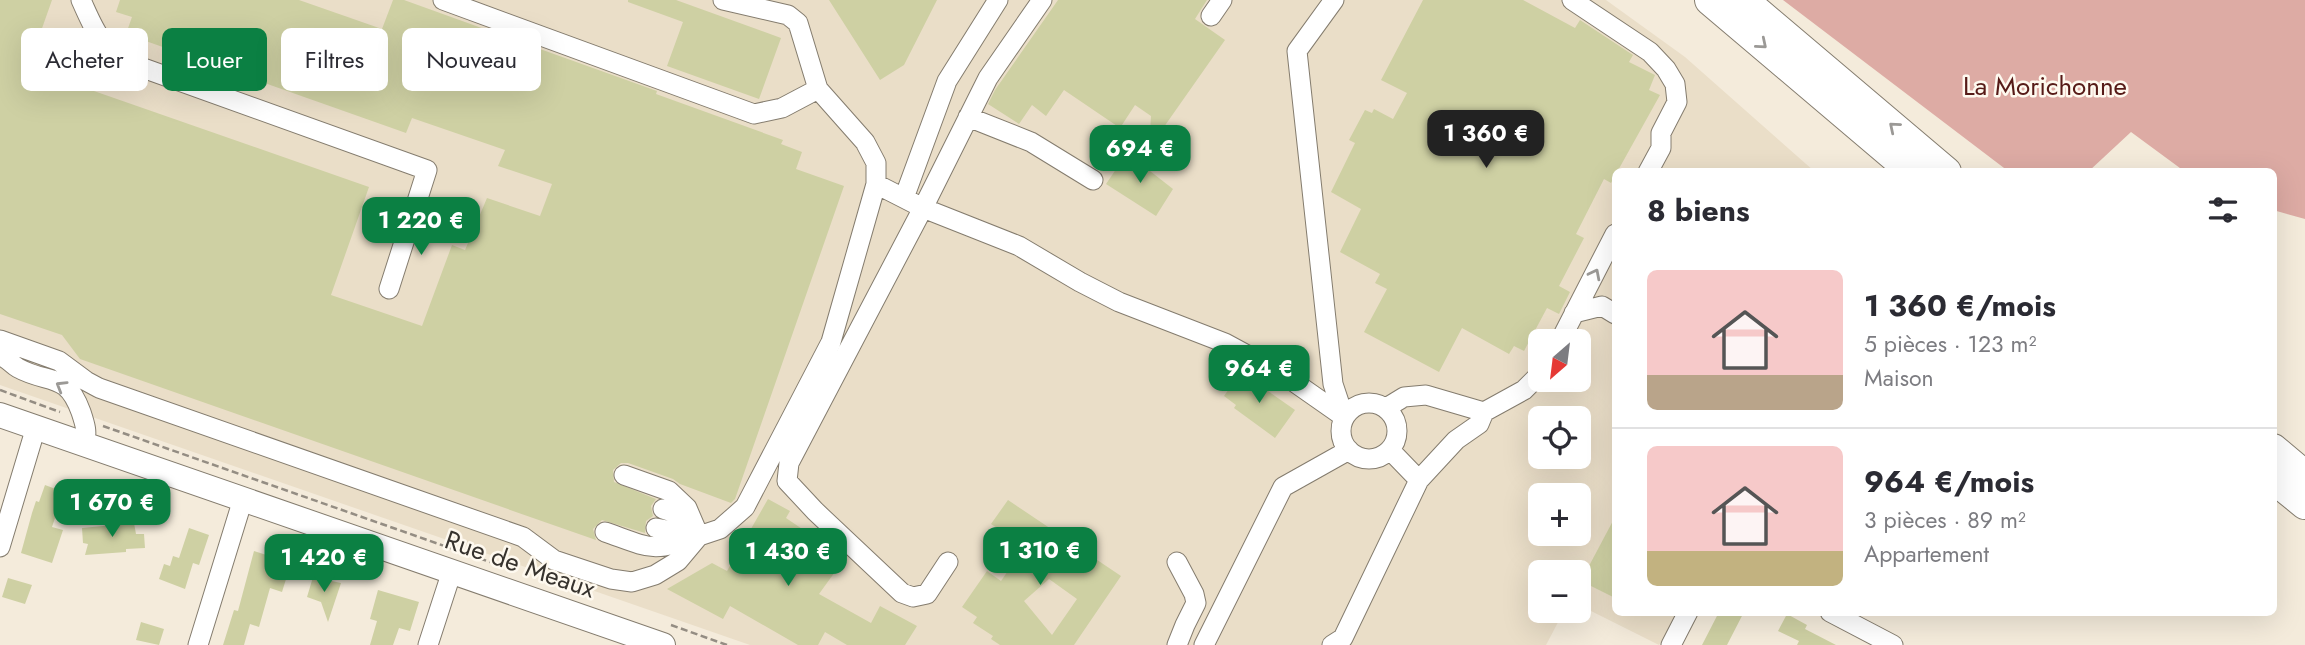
<!DOCTYPE html>
<html lang="fr">
<meta charset="utf-8">
<style>
:root{--surface:#fff;--page:#f7f7f7;--text:#2b2b33;--muted:#7c7c81;--line:#e1e1e2;--accent:#0b8043}
body{margin:0;font-family:Jost,sans-serif;background:var(--page);color:var(--text);height:100vh;display:flex;flex-direction:column;font-size:26px;white-space:nowrap}
*{box-sizing:border-box;margin:0}
p{font-size:23px;color:var(--muted)}
.icon{flex:none;width:38px;height:38px;fill:none;stroke:currentColor;stroke-width:2;stroke-linecap:round;stroke-linejoin:round}
.map{position:relative;flex:1;overflow:hidden}
.sheet{position:absolute;left:1612px;top:168px;width:665px;height:448px;display:flex;flex-direction:column;background:var(--surface);border-radius:10px;box-shadow:0 7px 28px #0002}
.sheet>*{flex:none}
.hud{position:absolute;left:21px;top:28px;width:665px;height:63px;display:flex;gap:14px}
.needle{width:46px;rotate:208deg}
.controls{position:absolute;left:1528px;top:329px;display:grid;gap:14px}
.controls a{display:grid;place-items:center;width:63px;height:63px;border-radius:10px;background:var(--surface);box-shadow:0 7px 28px #0002;font-size:35px}
.price{position:absolute;translate:-50% -60px;padding:0 16px;border-radius:14px;background:var(--accent);color:#fff;font-size:23px;line-height:46px;filter:drop-shadow(0 2px 4px #0008)}
.price::after{content:'';position:absolute;left:50%;top:42px;width:21px;height:16px;margin-left:-10px;background:inherit;clip-path:polygon(0 0,100% 0,50% 100%)}
.price.active{background:#222;color:#fff}
ul{padding:0;list-style:none}
li{display:flex;align-items:center;gap:21px;height:175px;padding:0 35px}
li+li{border-top:2px solid var(--line)}
li span{display:grid;place-items:center;flex:none;width:196px;height:140px;border-radius:10px;color:#555}
li>.icon{margin-inline-start:auto}
span .icon{width:84px;height:84px;fill:#fffc;stroke-width:1}
li b{font-size:30px}
h2{display:flex;justify-content:space-between;align-items:center;height:84px;padding:0 35px;font-size:30px}
.pill{padding:0 24px;border-radius:10px;background:var(--surface);box-shadow:0 7px 28px #0002;font-size:24px;line-height:63px}
.pill.active{background:var(--accent);color:#fff}
.map>svg:first-child{display:block}
</style>
<div class="map">
<svg width="2305" height="645" viewBox="0 0 2305 645">
<rect width="100%" height="100%" fill="#f4ebdb"/>
<path fill="#eadec8" fill-rule="evenodd" d="M0,0h1606l79,57 129,114 -199,1v440l62,1 -18,32 -80,-40 -1,-33h-38v39h24l-18,34h-796l-750,-260zM1540,341h38v39h-38zM1540,418h38v39h-38zM1540,495h38v39h-38z"/>
<path fill="#ddaba4" d="M1783,0h522v219l-32,-9v-38l-89,-1 -53,-39 -42,39h-81z"/>
<path fill="#ced0a3" fill-rule="evenodd" d="M0,0h52l-24,68 341,119 -38,108 91,31 30,-81 13,5 22,-52 53,18 12,-32 -54,-18 7,-16 -93,-32 -6,15 -280,-99 6,-17 -16,-5 4,-12h179l83,29 11,-29h11l253,91 -1,3 127,46 -2,4 21,8 -6,17 48,17 -109,313 -4,4 -51,-19 -7,-5 -45,-16h-7l-8,7 1,12 42,17 -5,7 2,10 -7,5 -1,12 -43,-13 -9,9 3,11 -516,-181 -18,-24 -62,-21z
M628,0h48l105,38 -22,61 -92,-33 16,-44 -55,-20z
M829,0h108l-33,65 -24,15z
M1058,0h149l-12,19 30,21 -66,94 15,1 -1,13 -22,-2 -2,3 2,-33 -16,-11 -15,23 -56,-38 -18,26 -14,-11 -13,19 -31,-20 7,-14z
M1423,0h100l52,28 5,-8 53,35 -4,7 26,13 -6,15 11,5 -49,88 -7,-4 -28,55 8,4 -25,48 11,6 -11,22 -12,-6 -23,43 -10,-5 -5,8 -47,-26 -23,44 -75,-40 23,-43 -12,-6 5,-9 -40,-22 21,-43 -30,-17 24,-49 -6,-3 16,-30 7,3 2,-4 19,10 14,-26 -26,-13z
M1127,153l46,36 -17,27 -50,-32z
M1241,372l54,38 -20,28 -41,-30 2,-3 -12,-9z
M45,485l16,6 -2,5 3,1 -10,30 11,3 -11,33 -31,-10 11,-40 4,-12 3,1z
M768,499l22,12 -4,7 59,40 -26,36 52,29 9,-17 37,20 -12,19h-58l-22,-13 -7,13h-20l-68,-39 -7,13 -56,-30 45,-26 15,8z
M1008,500l113,76 -47,69h-74l-9,-6 2,-3 -20,-13 4,-6 -15,-10 25,-36 14,10 24,-35 -34,-22zM1049,579l28,20 -25,36 -28,-34z
M1615,517v81l-34,-17z
M134,523l2,11h8l1,14 -19,1v3l-41,3 3,-11 -5,-1 -1,-15z
M189,528l20,7 -10,30 -6,-2 -8,26 -26,-10 5,-15 6,2 3,-10 6,2z
M254,551l37,12 -9,29 -12,-4 -11,39 -9,-3 -6,21h-21l11,-35 4,1z
M313,577l28,6 -13,39 -7,-20 -14,-5z
M8,578l24,7 -7,19 -23,-7z
M378,590l41,12 -9,29 -11,-3 -6,17h-23l7,-24 -7,-2z
M1719,612h25l-17,33h-25z
M1787,614l20,11 -2,4 31,16h-39l2,-4 -21,-10z
M141,622l23,7 -5,16 -23,-5z"/>
<g fill="none" stroke-linecap="round" stroke-linejoin="round">
<defs>
<path id="minor" d="M81,0c15,33 18,45 51,64l295,106 -38,119
M443,0l311,114 28,-6 36,-19
M723,0l65,15 10,8 20,66 47,53 11,21v21
M1334,0l-37,51 36,333 11,33
M1572,0l78,52 16,17 9,15 2,18 -16,31v15l-13,24
M1211,16l11,-16
M968,117l63,25 62,38
M904,198l43,-117 51,-81
M1574,313l28,-7 13,8
M0,340l59,21 27,20 13,7 424,149 31,23 57,19 21,3 23,-7 23,-14 21,-25 21,-7 25,-22 86,-165 45,-158 47,24 65,-130 54,-78
M1560,341l55,-107
M0,356c8,2 11,8 18,12 31,17 48,3 63,44 4,12 7,21 3,32
M1341 431a28 28 0 1 1 56 0a28 28 0 1 1-56 0Z
M1386,408l18,-11 22,-2 58,17 40,-22 16,-16
M1390,450l29,30
M624,475l45,16 18,17 12,28
M663,509l12,4 15,15
M656,528l38,7
M605,532c43,15 48,22 93,4
M0,547l36,-120
M948,562l-21,32 -14,3 -11,-4 -87,-82 -28,-30 2,-18 134,-255 96,38 61,36 39,20 106,41 59,32 60,42
M1177,562l17,32 2,9 -11,22 -8,20
M1830,612l63,33
M198,645l45,-146
M428,645l24,-74
M1204,645l79,-158 66,-37
M1332,645l11,-7 76,-158 37,-40 23,-16 5,-12
M1671,645l17,-33"/>
<path id="major" d="M0,415l663,230"/>
<path id="highway" d="M1710,0l203,172
M1743,0l203,172
M2273,449l32,27
M2273,478l32,26"/>
</defs>
<use href="#minor" stroke="#847c6e" stroke-width="21"/>
<use href="#major" stroke="#847c6e" stroke-width="26"/>
<use href="#highway" stroke="#847c6e" stroke-width="32"/>
<path stroke="#948d83" stroke-width="2.5" stroke-dasharray="7 3.5" stroke-linecap="butt" d="M0,390l60,22
M103,426l387,136
M671,625l56,20"/>
<use href="#minor" stroke="#fff" stroke-width="19"/>
<use href="#major" stroke="#fff" stroke-width="24"/>
<use href="#highway" stroke="#fff" stroke-width="30"/>
</g>
<defs><path id="oneway-chevron" d="M-2-3.5L2.5 0L-2 3.5" fill="none" stroke-width="1.6" stroke-linecap="round" stroke-linejoin="round" transform="scale(1.75)"/></defs>
<g stroke="#9b9996">
<use href="#oneway-chevron" transform="translate(1762 44) rotate(40)"/>
<use href="#oneway-chevron" transform="translate(1894 127) rotate(-140)"/>
<use href="#oneway-chevron" transform="translate(1595 274) rotate(-63)"/>
<use href="#oneway-chevron" transform="translate(61 386) rotate(-149)"/>
</g>
<g text-anchor="middle" stroke-width="5" stroke-linejoin="round" paint-order="stroke">
<g font-size="26" fill="#561a17" stroke="#fef9ef">
<text x="2045" y="95">La Morichonne</text>
</g>
<g font-size="26" fill="#37332e" stroke="#fef9ef">
<text transform="translate(520 564) rotate(19)" y="9">Rue de Meaux</text>
</g>
</g>
</svg>
<div class="controls">
<a><svg class="needle" viewBox="-14 -14 28 28"><path d="M0-13l5 13h-10z" fill="#e53935"/><path d="M0 13l5-13h-10z" fill="#7c7c81"/></svg></a>
<a><svg class="icon" aria-label="locate" viewBox="0 0 24 24"><circle cx="12" cy="12" r="6"/><path d="M12 2v4M12 18v4M2 12h4M18 12h4"/></svg></a>
<a>+</a>
<a>−</a>
</div>
<b class="price active" style="left:1486px;top:170px">1 360 €</b>
<b class="price" style="left:1140px;top:185px">694 €</b>
<b class="price" style="left:421px;top:257px">1 220 €</b>
<b class="price" style="left:1259px;top:405px">964 €</b>
<b class="price" style="left:112px;top:539px">1 670 €</b>
<b class="price" style="left:1040px;top:587px">1 310 €</b>
<b class="price" style="left:788px;top:588px">1 430 €</b>
<b class="price" style="left:324px;top:594px">1 420 €</b>
<div class="hud">
<a class="pill">Acheter</a>
<a class="pill active">Louer</a>
<a class="pill">Filtres</a>
<a class="pill">Nouveau</a>
</div>
<section class="sheet">
<h2>8 biens<svg class="icon" aria-label="filters" viewBox="0 0 24 24"><path d="M4 7h16M4 17h16"/><circle cx="9" cy="7" r="2"/><circle cx="15" cy="17" r="2"/></svg></h2>
<ul>
<li><span style="background:linear-gradient(#f6c9c9 75%,#b9a48a 0)"><svg class="icon" aria-label="home" viewBox="0 0 24 24"><path d="M3 11l9-7 9 7M6 9v11h12V9"/></svg></span><div><b>1 360 €/mois</b><p>5 pièces · 123 m²</p><p>Maison</p></div></li>
<li><span style="background:linear-gradient(#f6c9c9 75%,#c2b280 0)"><svg class="icon" aria-label="home" viewBox="0 0 24 24"><path d="M3 11l9-7 9 7M6 9v11h12V9"/></svg></span><div><b>964 €/mois</b><p>3 pièces · 89 m²</p><p>Appartement</p></div></li>
</ul>
</section>
</div>
